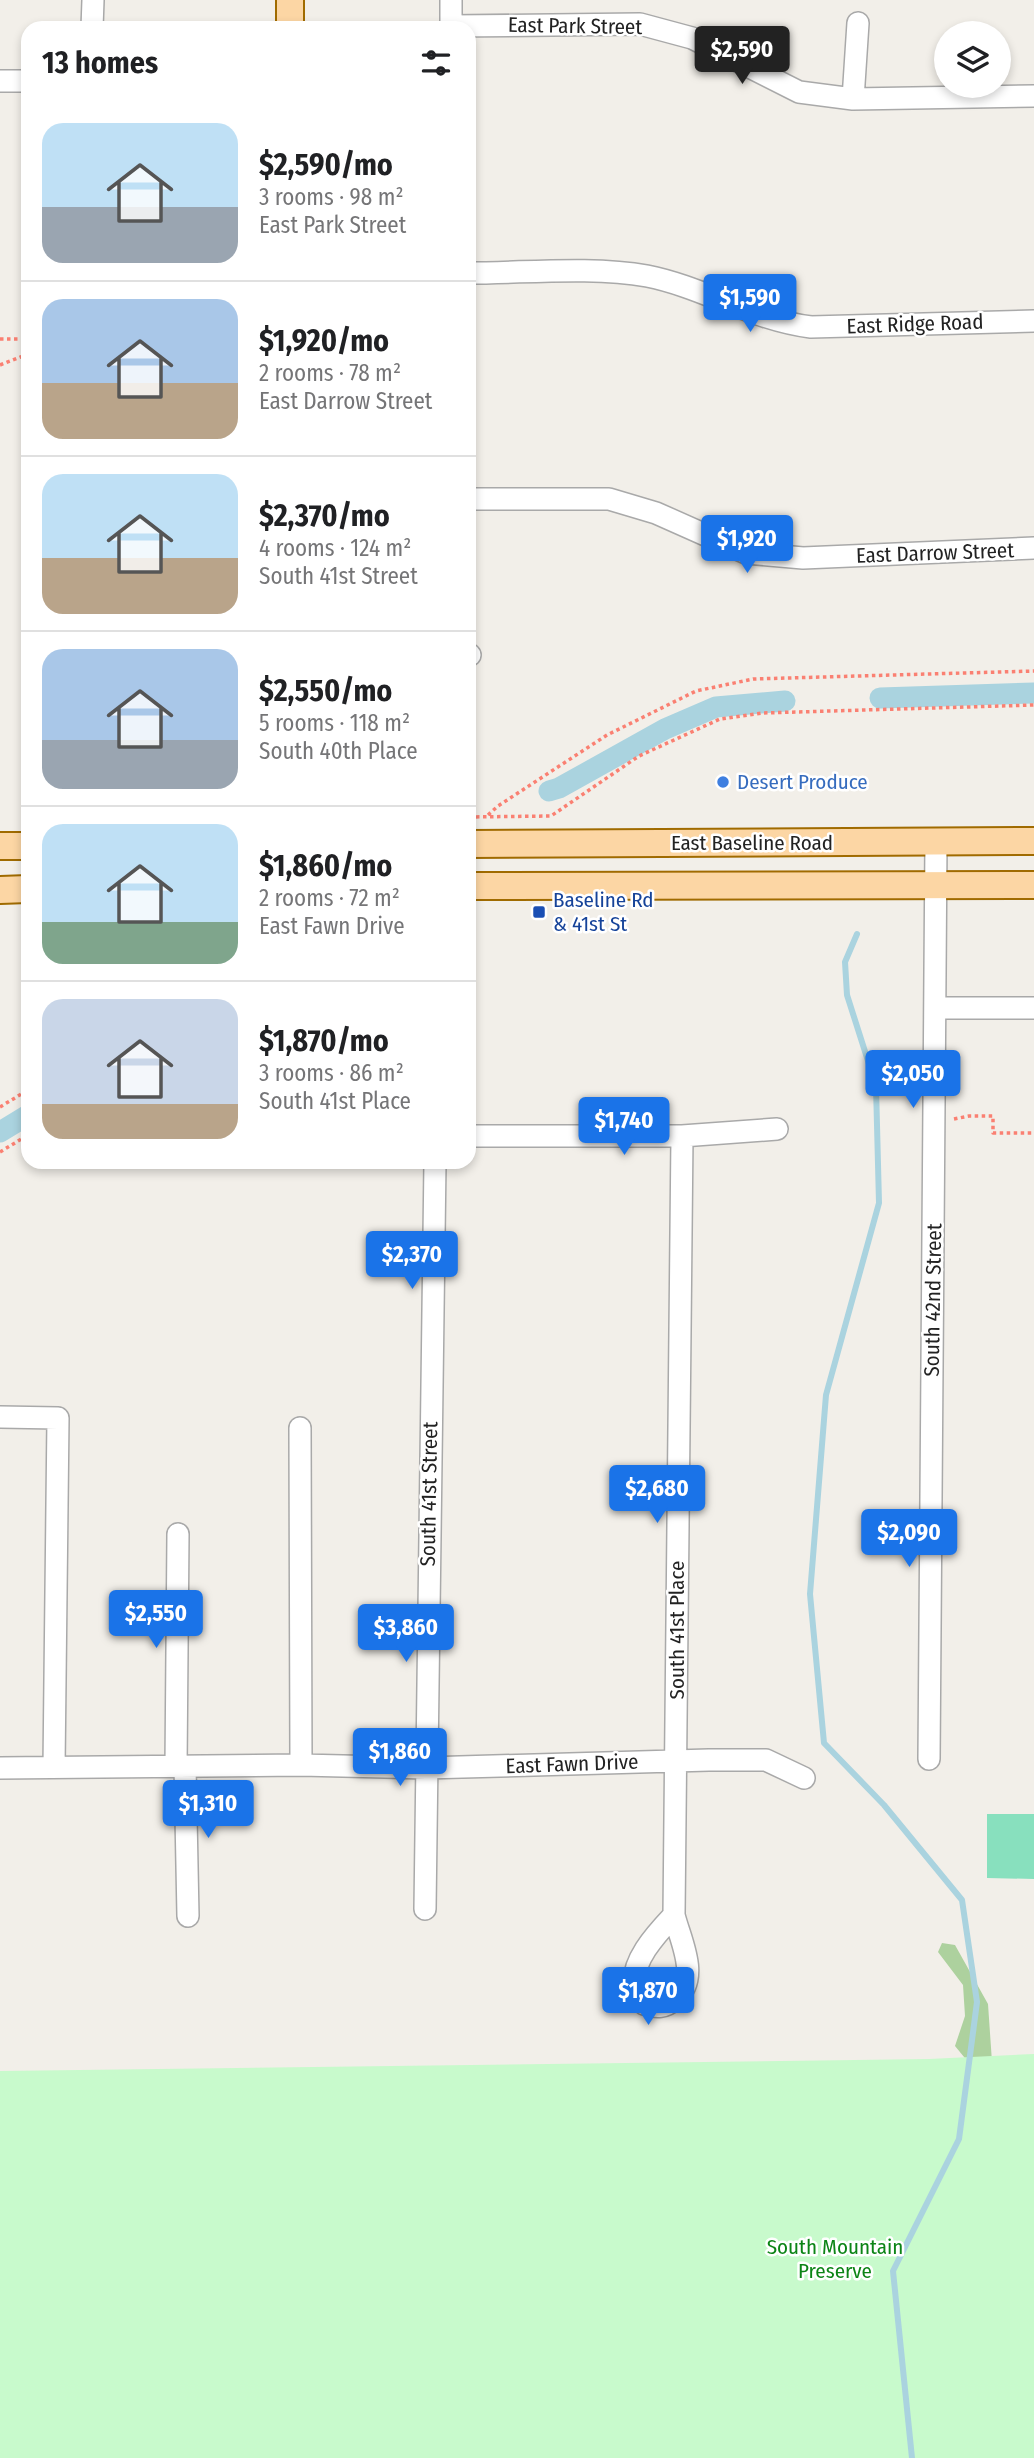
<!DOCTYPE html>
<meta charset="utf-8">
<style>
:root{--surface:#fff;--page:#f6f6f6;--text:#202124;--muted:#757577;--line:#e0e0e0;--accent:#1a73e8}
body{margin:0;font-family:"Fira Sans Condensed",sans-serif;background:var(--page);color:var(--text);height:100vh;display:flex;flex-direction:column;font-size:26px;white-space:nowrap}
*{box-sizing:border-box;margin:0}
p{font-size:23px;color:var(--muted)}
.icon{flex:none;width:38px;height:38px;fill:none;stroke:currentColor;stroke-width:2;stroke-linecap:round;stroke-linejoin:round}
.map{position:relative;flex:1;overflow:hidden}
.details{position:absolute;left:21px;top:21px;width:455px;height:1148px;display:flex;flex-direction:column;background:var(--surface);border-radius:21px;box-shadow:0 4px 10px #0003}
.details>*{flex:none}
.controls{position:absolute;left:934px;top:21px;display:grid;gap:14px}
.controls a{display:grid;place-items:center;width:77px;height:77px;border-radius:50%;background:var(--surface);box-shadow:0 4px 10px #0003;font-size:35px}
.price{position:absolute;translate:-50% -60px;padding:0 16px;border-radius:7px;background:var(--accent);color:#fff;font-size:23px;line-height:46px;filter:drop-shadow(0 2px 4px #0008)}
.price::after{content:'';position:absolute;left:50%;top:42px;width:21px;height:16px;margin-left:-10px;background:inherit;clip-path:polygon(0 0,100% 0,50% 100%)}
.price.active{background:#222;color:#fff}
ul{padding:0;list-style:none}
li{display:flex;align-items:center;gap:21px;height:175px;padding:0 21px}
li+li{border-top:2px solid var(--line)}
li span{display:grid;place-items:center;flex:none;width:196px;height:140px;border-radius:21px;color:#555}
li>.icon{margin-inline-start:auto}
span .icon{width:84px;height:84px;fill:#fffc;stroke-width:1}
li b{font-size:30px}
h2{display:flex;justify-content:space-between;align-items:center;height:84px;padding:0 21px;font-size:30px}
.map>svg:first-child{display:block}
</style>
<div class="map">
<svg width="1034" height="2458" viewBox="0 0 1034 2458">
<rect width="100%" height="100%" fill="#f2efe9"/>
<path fill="#add19e" d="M942,1943l13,2 33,59 4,58 -14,12 -23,-28 10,-30 -2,-31 -25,-33z"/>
<path fill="#c8facc" d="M1034,2054v404h-1034v-387l929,-12z"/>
<path fill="#88e0be" d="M987,1814h47v65l-47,-1z"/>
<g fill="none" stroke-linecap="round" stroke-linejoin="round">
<path stroke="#aad3df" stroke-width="6" d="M857,934l-12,28 2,33 29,91 3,117 -53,192 -16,199 14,149 60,62 78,95 15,102 -18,137 -66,132 19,187"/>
<path stroke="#aad3df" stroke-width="21" d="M880,698l154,-5
M549,791l10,-3 106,-59 51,-22 69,-6
M0,1132l28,-17"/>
<defs>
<path id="minor" d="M451,26l189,-2 52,14 107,54 54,7 181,-3
M92,28l1,-28
M451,28v-28
M0,81h28
M853,99l5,-76
M469,273c56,0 123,-7 178,3 56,11 106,44 164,51l223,-6
M469,499h140l47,14 90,40 57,5 231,-10
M469,654l1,1
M935,1008h99
M469,1136h213l95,-7
M0,1417l58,1 -4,349
M300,1428l1,337
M929,1759l7,-917
M176,1766l2,-232
M185,1766l3,150
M0,1768l301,-3 125,3 283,-8h57l38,18
M425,1909l10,-747
M674,1915c-16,17 -45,47 -39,74 1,5 7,11 9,15 13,4 21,4 31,-5 26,-21 5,-59 -1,-84l8,-779"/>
<path id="major" d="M290,28v-28
M469,844l565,-3
M0,846h28
M469,886l565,-1
M0,890l28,-1"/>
</defs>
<use href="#minor" stroke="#a9a9a9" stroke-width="24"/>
<use href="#major" stroke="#a06b00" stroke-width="30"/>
<path stroke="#fa8072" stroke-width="3.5" stroke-dasharray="3.5 3.5" stroke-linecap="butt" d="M0,339h28
M0,365l28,-11
M488,815l10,-9 109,-71 89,-44 57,-12 281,-8
M469,817l82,-1 88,-60 81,-37 43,-6 271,-8
M0,1107l28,-17
M954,1119l15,-3h24v17h41
M0,1152l28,-17"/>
<use href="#minor" stroke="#fff" stroke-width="21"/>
<use href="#major" stroke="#fcd6a4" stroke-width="26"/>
</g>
<circle fill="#3f7fe0" stroke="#fff" stroke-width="2.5" cx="723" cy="782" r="7"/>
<rect fill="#1a4fb4" stroke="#fff" stroke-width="2.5" x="532" y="905" width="14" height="14" rx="3.5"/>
<g text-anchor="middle" stroke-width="5" stroke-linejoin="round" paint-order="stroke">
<g font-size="21" fill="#222" stroke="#fff">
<text transform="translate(575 26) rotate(1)" y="7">East Park Street</text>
<text transform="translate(915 324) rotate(-2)" y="7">East Ridge Road</text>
<text transform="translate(935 553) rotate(-2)" y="7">East Darrow Street</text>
<text x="752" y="850">East Baseline Road</text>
<text transform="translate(933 1300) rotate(-89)" y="7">South 42nd Street</text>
<text transform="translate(429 1494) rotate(-89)" y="7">South 41st Street</text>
<text transform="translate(677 1630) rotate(-90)" y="7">South 41st Place</text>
<text transform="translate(572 1764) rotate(-2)" y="7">East Fawn Drive</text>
</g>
<g font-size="21" fill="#366cbe" stroke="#fff" text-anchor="start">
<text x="737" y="789">Desert Produce</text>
</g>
<g font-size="21" fill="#164399" stroke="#fff" text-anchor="start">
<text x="553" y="907">Baseline Rd<tspan x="553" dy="24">&amp; 41st St</tspan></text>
</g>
<g font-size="21" fill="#0c8416" stroke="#fff">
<text x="835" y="2254">South Mountain<tspan x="835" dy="24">Preserve</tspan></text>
</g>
</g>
</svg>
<div class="controls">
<a><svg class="icon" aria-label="layers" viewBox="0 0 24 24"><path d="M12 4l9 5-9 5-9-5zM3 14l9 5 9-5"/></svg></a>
</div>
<b class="price active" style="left:742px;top:86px">$2,590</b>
<b class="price" style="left:750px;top:334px">$1,590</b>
<b class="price" style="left:747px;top:575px">$1,920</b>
<b class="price" style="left:913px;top:1110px">$2,050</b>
<b class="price" style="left:624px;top:1157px">$1,740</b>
<b class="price" style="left:412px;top:1291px">$2,370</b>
<b class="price" style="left:657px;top:1525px">$2,680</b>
<b class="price" style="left:909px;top:1569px">$2,090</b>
<b class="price" style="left:156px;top:1650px">$2,550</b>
<b class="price" style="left:406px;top:1664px">$3,860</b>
<b class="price" style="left:400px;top:1788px">$1,860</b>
<b class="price" style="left:208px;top:1840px">$1,310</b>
<b class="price" style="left:648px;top:2027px">$1,870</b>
<section class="details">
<h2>13 homes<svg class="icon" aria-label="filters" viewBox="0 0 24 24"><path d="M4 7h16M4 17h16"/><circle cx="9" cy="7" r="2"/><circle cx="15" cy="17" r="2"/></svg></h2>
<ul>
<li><span style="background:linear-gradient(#bfe0f5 60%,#9aa5b1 0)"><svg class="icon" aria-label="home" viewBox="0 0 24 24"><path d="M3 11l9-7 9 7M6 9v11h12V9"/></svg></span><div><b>$2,590/mo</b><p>3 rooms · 98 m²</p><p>East Park Street</p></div></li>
<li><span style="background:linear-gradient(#a9c7e8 60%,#b9a48a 0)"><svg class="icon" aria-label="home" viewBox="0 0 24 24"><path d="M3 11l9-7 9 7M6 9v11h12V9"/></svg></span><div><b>$1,920/mo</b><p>2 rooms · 78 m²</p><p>East Darrow Street</p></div></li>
<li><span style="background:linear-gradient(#bfe0f5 60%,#b9a48a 0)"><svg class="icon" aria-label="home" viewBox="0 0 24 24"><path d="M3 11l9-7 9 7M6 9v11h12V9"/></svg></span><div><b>$2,370/mo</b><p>4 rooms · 124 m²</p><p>South 41st Street</p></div></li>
<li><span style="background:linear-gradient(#a9c7e8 65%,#9aa5b1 0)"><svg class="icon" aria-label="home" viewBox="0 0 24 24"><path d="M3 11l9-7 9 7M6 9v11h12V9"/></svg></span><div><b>$2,550/mo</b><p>5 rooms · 118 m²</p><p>South 40th Place</p></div></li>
<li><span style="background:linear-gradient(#bfe0f5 70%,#7fa58c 0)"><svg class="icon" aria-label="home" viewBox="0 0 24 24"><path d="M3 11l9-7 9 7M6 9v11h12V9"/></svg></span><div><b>$1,860/mo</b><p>2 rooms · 72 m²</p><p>East Fawn Drive</p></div></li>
<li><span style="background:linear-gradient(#c9d6e8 75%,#b9a48a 0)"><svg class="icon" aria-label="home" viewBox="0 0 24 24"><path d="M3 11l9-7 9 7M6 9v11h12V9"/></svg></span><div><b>$1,870/mo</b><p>3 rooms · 86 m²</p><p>South 41st Place</p></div></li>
</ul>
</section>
</div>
